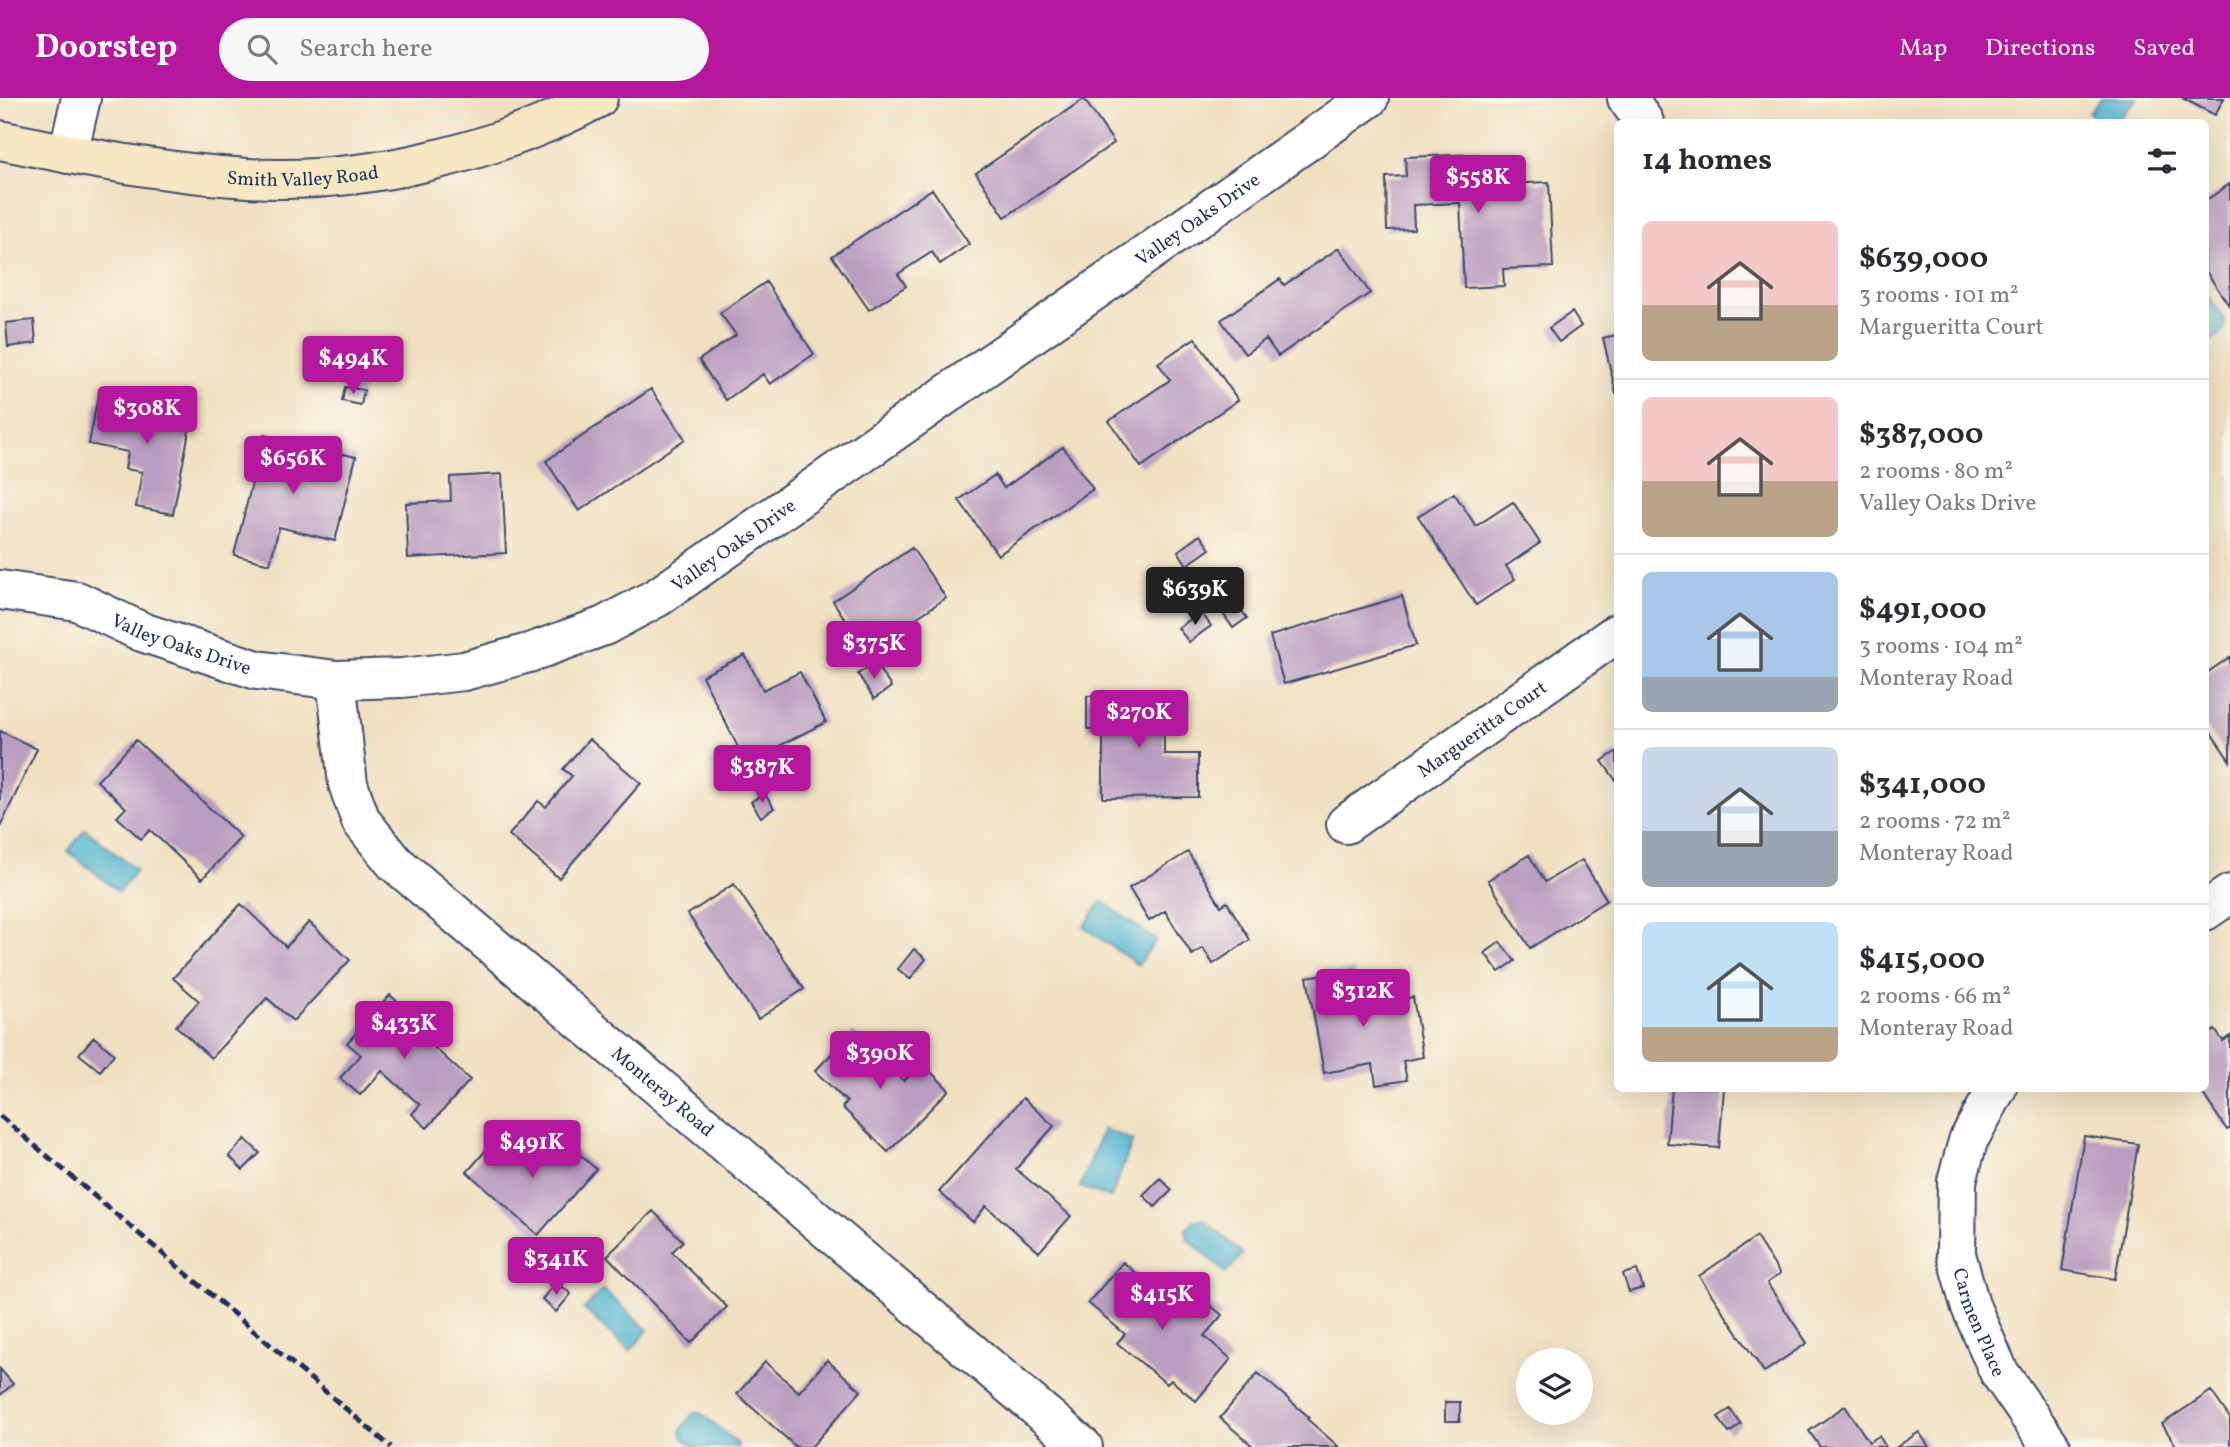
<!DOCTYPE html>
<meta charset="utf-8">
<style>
:root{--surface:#fff;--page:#f7f7f7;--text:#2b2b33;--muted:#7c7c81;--line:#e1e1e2;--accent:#b5179e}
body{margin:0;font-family:Vollkorn,serif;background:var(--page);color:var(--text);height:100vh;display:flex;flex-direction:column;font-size:26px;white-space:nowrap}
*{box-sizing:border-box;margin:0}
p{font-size:23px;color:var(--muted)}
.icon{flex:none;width:38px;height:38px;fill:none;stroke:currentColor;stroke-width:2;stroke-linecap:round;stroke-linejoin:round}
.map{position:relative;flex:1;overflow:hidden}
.sheet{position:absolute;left:1614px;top:21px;width:595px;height:973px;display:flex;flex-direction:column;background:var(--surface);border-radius:10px;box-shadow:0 7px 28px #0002}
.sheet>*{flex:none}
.buttons{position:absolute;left:1516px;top:1250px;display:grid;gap:14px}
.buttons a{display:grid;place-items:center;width:77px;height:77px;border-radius:50%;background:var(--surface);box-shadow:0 7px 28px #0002;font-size:35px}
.price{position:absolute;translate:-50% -60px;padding:0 16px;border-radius:7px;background:var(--accent);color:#fff;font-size:23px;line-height:46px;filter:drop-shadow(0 2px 4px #0008)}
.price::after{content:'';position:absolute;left:50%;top:42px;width:21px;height:16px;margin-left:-10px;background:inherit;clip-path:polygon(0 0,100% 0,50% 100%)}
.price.selected{background:#222;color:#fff}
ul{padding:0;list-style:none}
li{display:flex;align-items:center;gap:21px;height:175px;padding:0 28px}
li+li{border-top:2px solid var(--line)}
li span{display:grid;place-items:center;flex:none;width:196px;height:140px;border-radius:10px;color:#555}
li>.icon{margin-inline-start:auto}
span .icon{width:84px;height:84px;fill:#fffc;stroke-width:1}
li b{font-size:30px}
h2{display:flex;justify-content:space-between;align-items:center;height:84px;padding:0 28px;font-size:30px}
header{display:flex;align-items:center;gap:42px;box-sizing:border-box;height:98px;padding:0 35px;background:var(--accent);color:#fff}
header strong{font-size:33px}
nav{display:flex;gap:38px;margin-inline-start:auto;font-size:24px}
.search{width:490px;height:63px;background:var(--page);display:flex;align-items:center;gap:18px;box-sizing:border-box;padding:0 24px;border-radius:38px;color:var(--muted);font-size:26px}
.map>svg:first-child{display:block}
</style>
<header>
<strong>Doorstep</strong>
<div class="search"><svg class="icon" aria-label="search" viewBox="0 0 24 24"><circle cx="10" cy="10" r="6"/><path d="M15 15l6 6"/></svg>Search here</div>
<nav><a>Map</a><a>Directions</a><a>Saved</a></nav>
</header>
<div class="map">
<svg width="2230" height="1349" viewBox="0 0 2230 1349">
<rect width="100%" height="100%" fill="#fbf7ec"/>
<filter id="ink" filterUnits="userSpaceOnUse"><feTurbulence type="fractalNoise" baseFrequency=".0143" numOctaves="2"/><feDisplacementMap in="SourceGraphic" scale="14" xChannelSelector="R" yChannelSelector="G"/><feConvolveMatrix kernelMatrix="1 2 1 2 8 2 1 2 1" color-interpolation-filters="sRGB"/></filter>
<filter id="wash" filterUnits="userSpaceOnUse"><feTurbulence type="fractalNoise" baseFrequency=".00686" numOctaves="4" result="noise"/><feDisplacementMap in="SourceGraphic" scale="28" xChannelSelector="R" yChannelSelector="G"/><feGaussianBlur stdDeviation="1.57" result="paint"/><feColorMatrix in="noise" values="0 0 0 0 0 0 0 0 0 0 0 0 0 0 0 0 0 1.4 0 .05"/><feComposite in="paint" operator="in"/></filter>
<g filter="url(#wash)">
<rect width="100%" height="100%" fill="#f0e0c0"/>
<path fill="#52b6d0" stroke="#367297" stroke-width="2" d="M2101,0h36l-20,24h-16l-12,-9z
M2205,193l20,29 -1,10 -11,11 -8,-2z
M85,731l51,41 -17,22 -51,-41z
M1102,803l54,39 -18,25 -54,-38z
M1103,1031l30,11 -22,58 -31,-11z
M1203,1121l40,35 -17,19 -38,-34 -2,-10 8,-9z
M603,1191l45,41 -18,21 -46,-42z
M694,1315h7l36,30 1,4h-44l-12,-10 -1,-8z"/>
<g id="blocks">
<path fill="#ba9dc0" d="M2182,0h42l-9,17z
M1084,1l30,44 -109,74 -29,-44z
M1479,56l1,31 69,-3 4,85 -50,2 1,17 -40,2 -4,-85 -47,2 1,24 -27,1 -1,-53 20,-1 -1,-19z
M2230,86v123l-25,-37v-69z
M932,91l37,55 -29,20 -8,-12 -34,22 8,12 -37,24 -37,-54z
M1339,150l31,45 -92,63 -12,-17 -21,15 -24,-34 59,-41 4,6z
M766,184l48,72 -44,30 -7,-10 -37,26 -27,-40 37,-25 -16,-22z
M1572,214l9,14 -22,16 -10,-14z
M34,222l2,23 -28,4 -2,-24z
M1617,237v59h-1l-13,-56z
M1195,240l43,62 -97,67 -32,-46 61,-41 -12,-17z
M345,289l19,3 -3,15 -19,-4z
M651,291l34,50 -106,72 -33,-50z
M130,301l63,12 -20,103 -37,-7 6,-35 -17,-3 3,-17 -39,-8 8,-43 32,6z
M264,337l92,22 -21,84 -56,-14 -9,37 -36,-9z
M1063,349l30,42 -95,66 -39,-55 36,-25 9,13z
M502,376l4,79 -98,5 -2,-55 45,-2 -1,-24z
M1454,395l22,33 37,-24 27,41 -34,23 9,13 -39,26 -58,-89z
M1200,437l10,14 -23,16 -9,-14z
M912,450l34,50 -80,53 -33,-50z
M1231,498l16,22 -14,10 -16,-23z
M1402,498l14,49 -132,39 -14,-48z
M1201,514l10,14 -22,16 -11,-14z
M745,557l18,35 37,-18 26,50 -80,41 -44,-87z
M2230,559v104l-25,-37v-50z
M875,565l16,24 -17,12 -16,-25z
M1087,598h77v58h34v43l-95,1v-69h-16z
M0,633l37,18 -37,78z
M589,641l52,44 -82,95 -50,-43 29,-34 8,6 26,-31 -9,-7z
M136,642l105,97 -39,42 -52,-49 -9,9 -24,-22 9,-9 -29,-27z
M1617,653v31l-15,-21z
M764,695l10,15 -13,9 -10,-15z
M1188,754l33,54 6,-4 23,38 -37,24 -10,-16 -11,7 -27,-44 -16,10 -20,-33z
M1529,757l16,27 37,-22 25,40 -77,48 -42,-68z
M734,786l70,105 -46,30 -70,-105z
M241,806l45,43 23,-25 41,38 -57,61 -26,-23 -56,60 -35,-32 23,-25 -26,-23z
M1500,844l15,19 -16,11 -14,-19z
M914,851l12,10 -16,20 -12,-10z
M1354,871l6,38 53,-10 10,60 -20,4 4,19 -31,5 -3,-21 -49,9 -17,-96z
M390,897l32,29 -6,7 54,49 -43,48 -15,-14 8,-9 -38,-34 -22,24 -20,-17 21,-23 -14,-12z
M2215,932l8,11 7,-5v92l-3,2 -28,-42h6v-51z
M853,934l51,49 18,-18 27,27 -61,62 -46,-45 5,-5 -32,-31z
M94,939l20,17 -14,17 -21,-17z
M1672,990h52l-5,60 -52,-4z
M1023,1000l31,28 -38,43 55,47 -32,36 -53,-46 -13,16 -34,-30z
M501,1035l37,32 24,-27 34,31 -58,66 -71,-63z
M2084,1038l54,8 -23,135 -53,-9z
M245,1041l15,14 -17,17 -14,-14z
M1160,1080l12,12 -17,17 -12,-12z
M653,1113l30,30 -11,11 55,55 -36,36 -84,-87z
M1756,1139l24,37 -13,9 40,60 -43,29 -65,-96z
M1123,1164l61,52 15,-18 23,19 -18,21 27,23 -35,42 -25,-21 -4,4 -50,-41 8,-9 -37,-31z
M1637,1172l6,18 -14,4 -6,-18z
M557,1184l14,12 -15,18 -14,-13z
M827,1262l34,31 -50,56h-15l-59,-53 28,-32 34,30z
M0,1271l13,15 -13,11z
M1258,1275l51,44 -2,2 32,28h-85l-34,-29z
M2211,1293l19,27v29h-53l-15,-23z
M1445,1304h15v19h-15z
M1845,1308l24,36 10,-6 7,11h-66l-11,-16z
M1730,1311l11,15 -12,9 -11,-16z
M1919,1334l10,15h-32z"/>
</g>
</g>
<g filter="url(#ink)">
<use href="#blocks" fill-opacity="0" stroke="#3b4a6d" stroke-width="2"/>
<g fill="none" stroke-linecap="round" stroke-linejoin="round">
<defs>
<g id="minor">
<path d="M1627,0l17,24"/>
<path d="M68,56l13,-56"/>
<path id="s1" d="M0,492l77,11 65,31 115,38 79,10 66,-2 62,-7 68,-19 72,-26 54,-29 711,-499"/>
<path id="s2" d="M336,582l12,104 13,37 34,42 688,584"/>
<path id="s3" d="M1346,726l271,-191"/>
<path d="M2205,813l25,-17"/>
<path id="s4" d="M1997,990l-29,53 -11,40 -1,73 14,51 29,67 52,75"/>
</g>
<g id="secondary">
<path id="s5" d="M0,42c81,17 165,33 248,38 115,7 249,-25 350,-80"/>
</g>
</defs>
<use href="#minor" stroke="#3b4a6d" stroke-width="42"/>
<use href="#secondary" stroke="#3b4a6d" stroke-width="42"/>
<use href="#minor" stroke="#fff" stroke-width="38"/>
<use href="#secondary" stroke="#f7e8c3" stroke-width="38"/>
<path stroke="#1b2f5e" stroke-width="5" stroke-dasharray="10 5" stroke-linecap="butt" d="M0,1018l391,331"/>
</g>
</g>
<g text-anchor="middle" stroke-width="5" stroke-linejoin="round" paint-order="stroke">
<g font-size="19" fill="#1b2f5e" stroke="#fbf7ec">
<text dy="7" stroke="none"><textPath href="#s5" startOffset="306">Smith Valley Road</textPath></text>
<text dy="7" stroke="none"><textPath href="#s1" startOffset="1346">Valley Oaks Drive</textPath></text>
<text dy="7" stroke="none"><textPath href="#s1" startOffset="779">Valley Oaks Drive</textPath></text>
<text dy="7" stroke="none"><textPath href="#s1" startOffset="191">Valley Oaks Drive</textPath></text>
<text dy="7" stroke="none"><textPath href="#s3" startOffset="166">Margueritta Court</textPath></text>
<text dy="7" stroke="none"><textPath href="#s2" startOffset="550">Monteray Road</textPath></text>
<text dy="7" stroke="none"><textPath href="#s4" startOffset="247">Carmen Place</textPath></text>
</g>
</g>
</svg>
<div class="buttons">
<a><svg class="icon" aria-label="layers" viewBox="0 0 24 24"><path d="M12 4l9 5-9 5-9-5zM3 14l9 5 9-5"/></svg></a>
</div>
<b class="price" style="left:1478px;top:117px">$558K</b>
<b class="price" style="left:353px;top:298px">$494K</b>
<b class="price" style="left:147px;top:348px">$308K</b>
<b class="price" style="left:293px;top:398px">$656K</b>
<b class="price selected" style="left:1195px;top:529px">$639K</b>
<b class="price" style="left:874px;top:583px">$375K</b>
<b class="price" style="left:1139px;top:652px">$270K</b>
<b class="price" style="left:762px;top:707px">$387K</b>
<b class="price" style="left:1363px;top:931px">$312K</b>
<b class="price" style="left:404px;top:963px">$433K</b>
<b class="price" style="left:880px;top:993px">$390K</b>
<b class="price" style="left:532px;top:1082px">$491K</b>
<b class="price" style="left:556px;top:1199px">$341K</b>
<b class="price" style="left:1162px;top:1234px">$415K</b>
<section class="sheet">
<h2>14 homes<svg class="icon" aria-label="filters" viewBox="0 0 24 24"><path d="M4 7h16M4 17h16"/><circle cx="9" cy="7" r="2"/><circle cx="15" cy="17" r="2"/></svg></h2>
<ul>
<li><span style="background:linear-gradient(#f6c9c9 60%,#b9a48a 0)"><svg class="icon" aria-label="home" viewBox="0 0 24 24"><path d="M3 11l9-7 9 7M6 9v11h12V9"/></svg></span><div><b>$639,000</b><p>3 rooms · 101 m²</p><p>Margueritta Court</p></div></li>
<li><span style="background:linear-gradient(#f6c9c9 60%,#b9a48a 0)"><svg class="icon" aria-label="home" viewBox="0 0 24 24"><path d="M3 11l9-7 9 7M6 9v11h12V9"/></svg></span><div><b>$387,000</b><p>2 rooms · 80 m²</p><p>Valley Oaks Drive</p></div></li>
<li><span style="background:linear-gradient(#a9c7e8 75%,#9aa5b1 0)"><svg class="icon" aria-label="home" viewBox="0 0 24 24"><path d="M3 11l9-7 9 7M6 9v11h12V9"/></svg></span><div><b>$491,000</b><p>3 rooms · 104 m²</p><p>Monteray Road</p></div></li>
<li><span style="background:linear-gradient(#c9d6e8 60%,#9aa5b1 0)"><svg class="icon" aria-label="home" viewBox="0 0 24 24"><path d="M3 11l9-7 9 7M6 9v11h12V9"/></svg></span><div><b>$341,000</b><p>2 rooms · 72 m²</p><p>Monteray Road</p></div></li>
<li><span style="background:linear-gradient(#bfe0f5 75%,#b9a48a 0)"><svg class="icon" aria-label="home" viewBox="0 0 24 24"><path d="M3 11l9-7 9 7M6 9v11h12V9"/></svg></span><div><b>$415,000</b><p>2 rooms · 66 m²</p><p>Monteray Road</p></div></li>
</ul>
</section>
</div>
